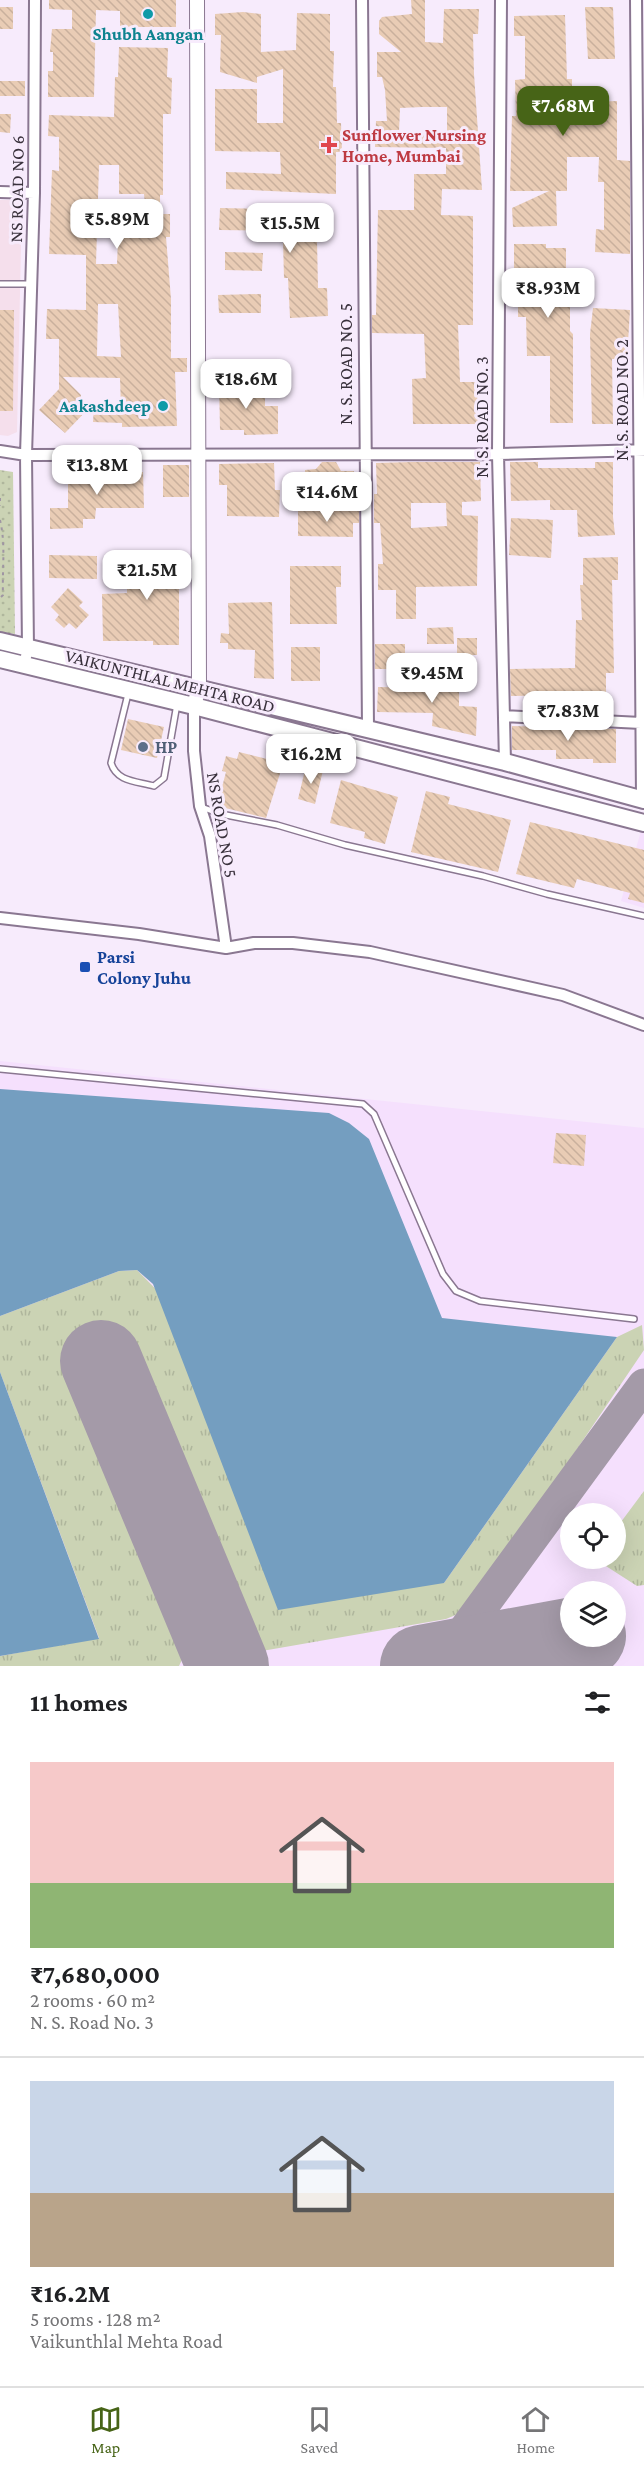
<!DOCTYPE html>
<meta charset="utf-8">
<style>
:root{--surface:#fff;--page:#f2f2f2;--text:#202124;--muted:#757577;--line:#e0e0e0;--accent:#476417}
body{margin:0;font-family:"Crimson Pro",serif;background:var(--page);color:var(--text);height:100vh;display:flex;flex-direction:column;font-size:22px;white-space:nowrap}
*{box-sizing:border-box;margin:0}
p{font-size:20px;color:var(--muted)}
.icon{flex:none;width:33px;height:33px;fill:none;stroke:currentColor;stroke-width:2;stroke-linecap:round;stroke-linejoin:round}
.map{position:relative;height:1666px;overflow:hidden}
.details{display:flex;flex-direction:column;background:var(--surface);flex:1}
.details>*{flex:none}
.fabs{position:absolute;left:560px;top:1503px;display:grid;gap:12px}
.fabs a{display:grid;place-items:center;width:66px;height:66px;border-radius:50%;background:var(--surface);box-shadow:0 6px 24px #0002;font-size:30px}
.price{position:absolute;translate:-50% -51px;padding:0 14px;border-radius:12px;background:#fff;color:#222;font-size:20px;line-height:39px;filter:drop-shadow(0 2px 3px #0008)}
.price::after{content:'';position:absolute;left:50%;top:36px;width:18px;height:14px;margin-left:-9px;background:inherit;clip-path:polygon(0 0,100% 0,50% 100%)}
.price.on{background:var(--accent);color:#fff}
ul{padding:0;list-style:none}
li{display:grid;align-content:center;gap:12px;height:318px;padding:0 30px}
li+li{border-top:2px solid var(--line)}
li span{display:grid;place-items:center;height:186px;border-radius:0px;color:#555}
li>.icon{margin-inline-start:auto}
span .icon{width:108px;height:108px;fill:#fffc;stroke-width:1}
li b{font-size:26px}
h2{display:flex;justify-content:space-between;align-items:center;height:72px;padding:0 30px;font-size:26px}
.tab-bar{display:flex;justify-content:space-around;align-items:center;height:84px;border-top:2px solid var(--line);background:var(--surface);font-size:16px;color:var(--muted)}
.tab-bar a{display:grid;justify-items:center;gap:3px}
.tab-bar .on{color:var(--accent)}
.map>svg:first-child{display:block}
</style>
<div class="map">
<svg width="644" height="1666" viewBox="0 0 644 1666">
<defs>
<pattern id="grass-tufts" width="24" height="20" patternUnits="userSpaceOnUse" patternTransform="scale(1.5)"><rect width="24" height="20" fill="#cbd3b4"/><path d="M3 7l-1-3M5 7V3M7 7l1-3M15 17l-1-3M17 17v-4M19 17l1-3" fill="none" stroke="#afb69c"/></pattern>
<pattern id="garden-dots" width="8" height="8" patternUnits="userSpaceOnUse" patternTransform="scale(1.5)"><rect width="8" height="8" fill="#cbd3b4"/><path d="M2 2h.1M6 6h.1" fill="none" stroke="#afb69c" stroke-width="1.8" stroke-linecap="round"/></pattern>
<pattern id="building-back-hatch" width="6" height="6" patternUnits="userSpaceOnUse" patternTransform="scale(1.5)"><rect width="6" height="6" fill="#e9ccb5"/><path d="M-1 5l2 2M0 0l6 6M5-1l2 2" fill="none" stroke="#c9b09d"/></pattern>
</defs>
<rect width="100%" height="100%" fill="#f7ebfc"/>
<path fill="#f5e0fd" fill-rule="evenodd" d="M641,831l3,1v76l-23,-7z
M0,1061l644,67v538h-644zM570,1514h45v44h-45zM570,1592h45v44h-45z"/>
<path fill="#f5dfec" d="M0,200h22l-5,232 -9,4 -8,-1z"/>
<path fill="url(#grass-tufts)" d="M137,1270l307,313 173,-246 25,-12 2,25 -123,182 -63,82 -12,5 -184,32 -35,-30 -115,-273 -36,14 115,279 -12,25h-179v-10l99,-18 -99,-266v-56l119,-45z
M644,1491v94l-7,1 -42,-27 20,-1v-28z"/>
<path fill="url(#garden-dots)" d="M0,470l13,2 2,162 -15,-2z"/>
<path fill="#749ec0" d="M0,1089l329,24 20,10 20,16 73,179 175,19 -173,246 -166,27 -125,-326 -16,-14 -18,1 -119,45z
M0,1372l99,267 -99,17z"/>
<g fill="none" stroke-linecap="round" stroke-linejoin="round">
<path stroke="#a49aa8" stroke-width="33" d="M435,1663l10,-6 199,-272"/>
<path stroke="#a49aa8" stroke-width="82" d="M101,1361l127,305
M421,1666l164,-30"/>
</g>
<path fill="url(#building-back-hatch)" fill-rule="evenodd" d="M49,0h127v27h-56v-16l-24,-1 -2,87h-46v-26h5v-19h-3l2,-23h20v-19l-23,-1z
M411,0h14v42l18,1 1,-34h35l-1,25h-5l1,40 8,116 -40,-1 -1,26 32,1v109h-15l2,57h17l1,42h-65l-1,-45 14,-1 -2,-44 -52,-1v-18h4l2,-105h36v-36h32v-26l-71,-1 1,-26h11l-2,-31 -3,-13h-5v-25h24l-22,-18v-13l3,-4 30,-3zM422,107h25v24l-48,1 1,-24z
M0,7h13v22h-13z
M585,7h28l2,52h-27z
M243,12l18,2v38l35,-2 1,-37 33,1v37h4l-1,36h3l1,36h4l1,29h-6v42l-110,-5v-17l55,2 -1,-22 -65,-1v-62h42v34h26v-54l-26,8v6l-37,-11 1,-37h-6v-21z
M565,15l2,64h5v24l45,-2v59l13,1v93l-35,-2 1,-23 8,1v-48h-6l1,-25h-32v34h-11l1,35 -44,1 -1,-19 37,-17h-39l2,-75h4l-1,-36 10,-1v-43h-11v-20z
M119,47l49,1 -1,29 5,1 -1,36h-8v81h-3v19h10v23h-4l5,62v59h16v14h-12l2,54 -55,1v-4l-29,-1 1,-15 27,1 -1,-30 -57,-1 18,18 -1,12h10l-25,26 -26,-23 20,-21v-50h-13l1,-30 39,1v-55l-37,-1 3,-84 7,1v-34l-11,-1 1,-21 65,2 1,-40h3zM99,165h20v29h25l2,20h-27l-2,50h-21zM98,304h20l3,53 -24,-1z
M0,81h25v15h-25z
M0,114h11l-1,19 -10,-1z
M220,208l43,1v6h60v25h-6l1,48h9l1,28 -38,2 -2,-40h-4l-1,-38h-3v-9l-61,-1z
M514,244h32v4h20v35h4v48l3,3v89h-23v-67h-23l-1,-39h-8v-40h-4z
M225,252l38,1 -1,18 -37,-1z
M261,294v19h-42l-1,-18z
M593,308l37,2 -3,49h-15l1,65h-21l-2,-90z
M0,310h14l-1,101h-13z
M248,381v7h17v18h13v28l-34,1v-5h-24l-1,-48z
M322,462h14l5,9h13l-1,15 -48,1v-17l11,-1z
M412,462h68l1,39 -19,1v13l16,1 -1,70 -61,1v32h-20v-29h-18v-26h5l-3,-41h-6v-29h3l-1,-31zM411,503h35l1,23 -36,2z
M510,462h28v6h57v-6h18v55l2,18 -37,2 -1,-27h-27v-10l-39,1z
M274,463l1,27h5l-1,27 -52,-1v-31h-8v-21z
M163,465h26v32h-26z
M68,469l75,3 1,36h-48l-1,11h-12v9l-33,1v-21h18z
M298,509l61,1v13h-6v14l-55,-1z
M511,518l42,2 -2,38 -42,-3z
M127,553h58l-1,28h-5v64h-26v-4h-50l-1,-47 25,-1z
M49,555l48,1v23l-48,-1z
M618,557v23h-6l2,93h-8v33h-33v-11l-62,1 -1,-27 65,-1 1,-48h6l-2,-35h3v-27z
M290,566h51v21h-5l1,37h-47z
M68,588l15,14 -4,4 10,9 -13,14 -7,-6 -5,5 -9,-8 4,-5 -8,-8z
M272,602l2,77 -20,-1 1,-28 -27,-1v-6h-8l1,-10 8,1 -1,-31z
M453,627l1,17h-27v-16z
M457,638h20v17h-20z
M375,644h30v25h-30z
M291,647h29v34h-29z
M429,676h30v30l18,1 -1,29 -44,-10 1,-13 -56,-1 1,-25 51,1z
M128,719l36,8 -7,31 -36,-8z
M512,726l104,3v34h-23v-4h-37v-9h-44z
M239,752l32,8 -1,4 12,3 -16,51 -49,-12 9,-34 -4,-1 4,-15 11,3z
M306,766l17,4 -8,34 -17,-5z
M341,780l57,17 -13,47 -21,-6 1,-6 -35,-9z
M426,791l24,6 -2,7 63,16 -13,52 -87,-20z
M530,822l114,28v53l-16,-4 2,-6 -53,-14 -3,9 -58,-14z
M556,1133l30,2 -2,31 -31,-3z"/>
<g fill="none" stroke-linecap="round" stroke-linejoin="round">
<defs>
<path id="service" d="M0,284h31
M128,694l-17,69c6,19 25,18 43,23l10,-8 13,-74
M201,807l20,7 56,11 68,20 138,31 64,18 97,22
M0,1069l363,35 11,10 69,160 13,17 24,10 154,18"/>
<path id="minor" d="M362,0l6,728
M501,0l-3,454 7,308
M636,0l6,799
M0,192l34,1
M0,451l26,4 472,-1 146,-4
M24,665l4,-17 -2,-193 8,-262 1,-193
M194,706v45l6,55 10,30 16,112
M504,716l137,7
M0,918l139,16 87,14 28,-5h39l77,9 193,43 81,30"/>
<path id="tertiary" d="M194,706l5,-19 -2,-687"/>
<path id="secondary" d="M0,641l505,121 139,38
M0,659l194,47 450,117"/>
</defs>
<use href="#service" stroke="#8a7791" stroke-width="8"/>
<use href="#minor" stroke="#8a7791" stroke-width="14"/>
<use href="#tertiary" stroke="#8a7791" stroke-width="16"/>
<use href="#secondary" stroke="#8a7791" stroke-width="20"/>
<path stroke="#9f95a3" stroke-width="2" stroke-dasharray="3 4.5" stroke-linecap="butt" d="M0,498v8
M0,520c6,25 2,49 3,75l-3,3"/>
<use href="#service" stroke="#fff" stroke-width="5"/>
<use href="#minor" stroke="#fff" stroke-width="10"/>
<use href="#tertiary" stroke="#fff" stroke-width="14"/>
<use href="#secondary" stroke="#fff" stroke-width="16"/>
</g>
<g fill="#0f9aa8" stroke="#f7ebfc" stroke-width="2">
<circle cx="148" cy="14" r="6"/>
<circle cx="163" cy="406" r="6"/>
</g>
<path fill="#e0444e" stroke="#f7ebfc" stroke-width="2" d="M326 136h6v6h6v6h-6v6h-6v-6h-6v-6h6z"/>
<circle fill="#5c6f8a" stroke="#f7ebfc" stroke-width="2" cx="143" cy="747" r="6"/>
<rect fill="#1a4fb4" stroke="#f7ebfc" stroke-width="2" x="79" y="961" width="12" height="12" rx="3"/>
<g text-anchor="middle" stroke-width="6" stroke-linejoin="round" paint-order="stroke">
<g font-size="18" font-weight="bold" fill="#0d838f" stroke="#f7ebfc">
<text x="148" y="40">Shubh Aangan</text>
<text x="151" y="412" text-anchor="end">Aakashdeep</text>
</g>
<g font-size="18" font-weight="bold" fill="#be3a42" stroke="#f7ebfc" text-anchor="start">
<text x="342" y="141">Sunflower Nursing<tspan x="342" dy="21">Home, Mumbai</tspan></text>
</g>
<g font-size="18" fill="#39313c" stroke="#f7ebfc">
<text transform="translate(17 189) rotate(-89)" y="6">NS ROAD NO 6</text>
<text transform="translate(346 364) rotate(-90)" y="6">N. S. ROAD NO. 5</text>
<text transform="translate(622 400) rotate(-90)" y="6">N. S. ROAD NO. 2</text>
<text transform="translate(482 417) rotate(-90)" y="6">N. S. ROAD NO. 3</text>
<text transform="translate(170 681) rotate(14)" y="6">VAIKUNTHLAL MEHTA ROAD</text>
<text transform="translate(222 825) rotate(80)" y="6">NS ROAD NO 5</text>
</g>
<g font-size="18" font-weight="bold" fill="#4e5e75" stroke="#f7ebfc" text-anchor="start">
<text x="155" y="753">HP</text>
</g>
<g font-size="18" font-weight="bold" fill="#164399" stroke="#f7ebfc" text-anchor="start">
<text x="97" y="963">Parsi<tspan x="97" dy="21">Colony Juhu</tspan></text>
</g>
</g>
</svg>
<div class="fabs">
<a><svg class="icon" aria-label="locate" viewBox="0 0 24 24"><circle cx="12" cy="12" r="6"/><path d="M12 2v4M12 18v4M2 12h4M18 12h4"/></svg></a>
<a><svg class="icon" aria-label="layers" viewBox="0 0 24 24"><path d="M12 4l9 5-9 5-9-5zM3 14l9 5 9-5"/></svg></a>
</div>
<b class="price on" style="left:563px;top:137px">₹7.68M</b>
<b class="price" style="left:117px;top:250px">₹5.89M</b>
<b class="price" style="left:290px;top:254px">₹15.5M</b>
<b class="price" style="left:548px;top:319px">₹8.93M</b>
<b class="price" style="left:246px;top:410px">₹18.6M</b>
<b class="price" style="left:97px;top:496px">₹13.8M</b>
<b class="price" style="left:327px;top:523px">₹14.6M</b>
<b class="price" style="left:147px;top:601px">₹21.5M</b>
<b class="price" style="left:432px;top:704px">₹9.45M</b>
<b class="price" style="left:568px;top:742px">₹7.83M</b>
<b class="price" style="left:311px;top:785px">₹16.2M</b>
</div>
<section class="details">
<h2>11 homes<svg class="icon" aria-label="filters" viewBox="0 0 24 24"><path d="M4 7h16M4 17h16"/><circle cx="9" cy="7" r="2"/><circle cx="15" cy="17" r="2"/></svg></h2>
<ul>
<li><span style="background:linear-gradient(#f6c9c9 65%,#8fb573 0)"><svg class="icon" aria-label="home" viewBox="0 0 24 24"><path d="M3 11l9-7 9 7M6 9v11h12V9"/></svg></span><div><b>₹7,680,000</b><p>2 rooms · 60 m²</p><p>N. S. Road No. 3</p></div></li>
<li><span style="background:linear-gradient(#c9d6e8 60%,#b9a48a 0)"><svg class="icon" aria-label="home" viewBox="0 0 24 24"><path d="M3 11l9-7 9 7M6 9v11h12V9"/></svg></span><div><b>₹16.2M</b><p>5 rooms · 128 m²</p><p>Vaikunthlal Mehta Road</p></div></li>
</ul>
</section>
<nav class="tab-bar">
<a class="on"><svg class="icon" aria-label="map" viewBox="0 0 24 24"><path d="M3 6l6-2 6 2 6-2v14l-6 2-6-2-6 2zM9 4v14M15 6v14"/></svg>Map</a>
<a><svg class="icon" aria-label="saved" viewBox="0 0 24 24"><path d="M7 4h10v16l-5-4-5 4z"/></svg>Saved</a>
<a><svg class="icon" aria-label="home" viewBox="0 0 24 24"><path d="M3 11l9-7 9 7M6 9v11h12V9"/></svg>Home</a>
</nav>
